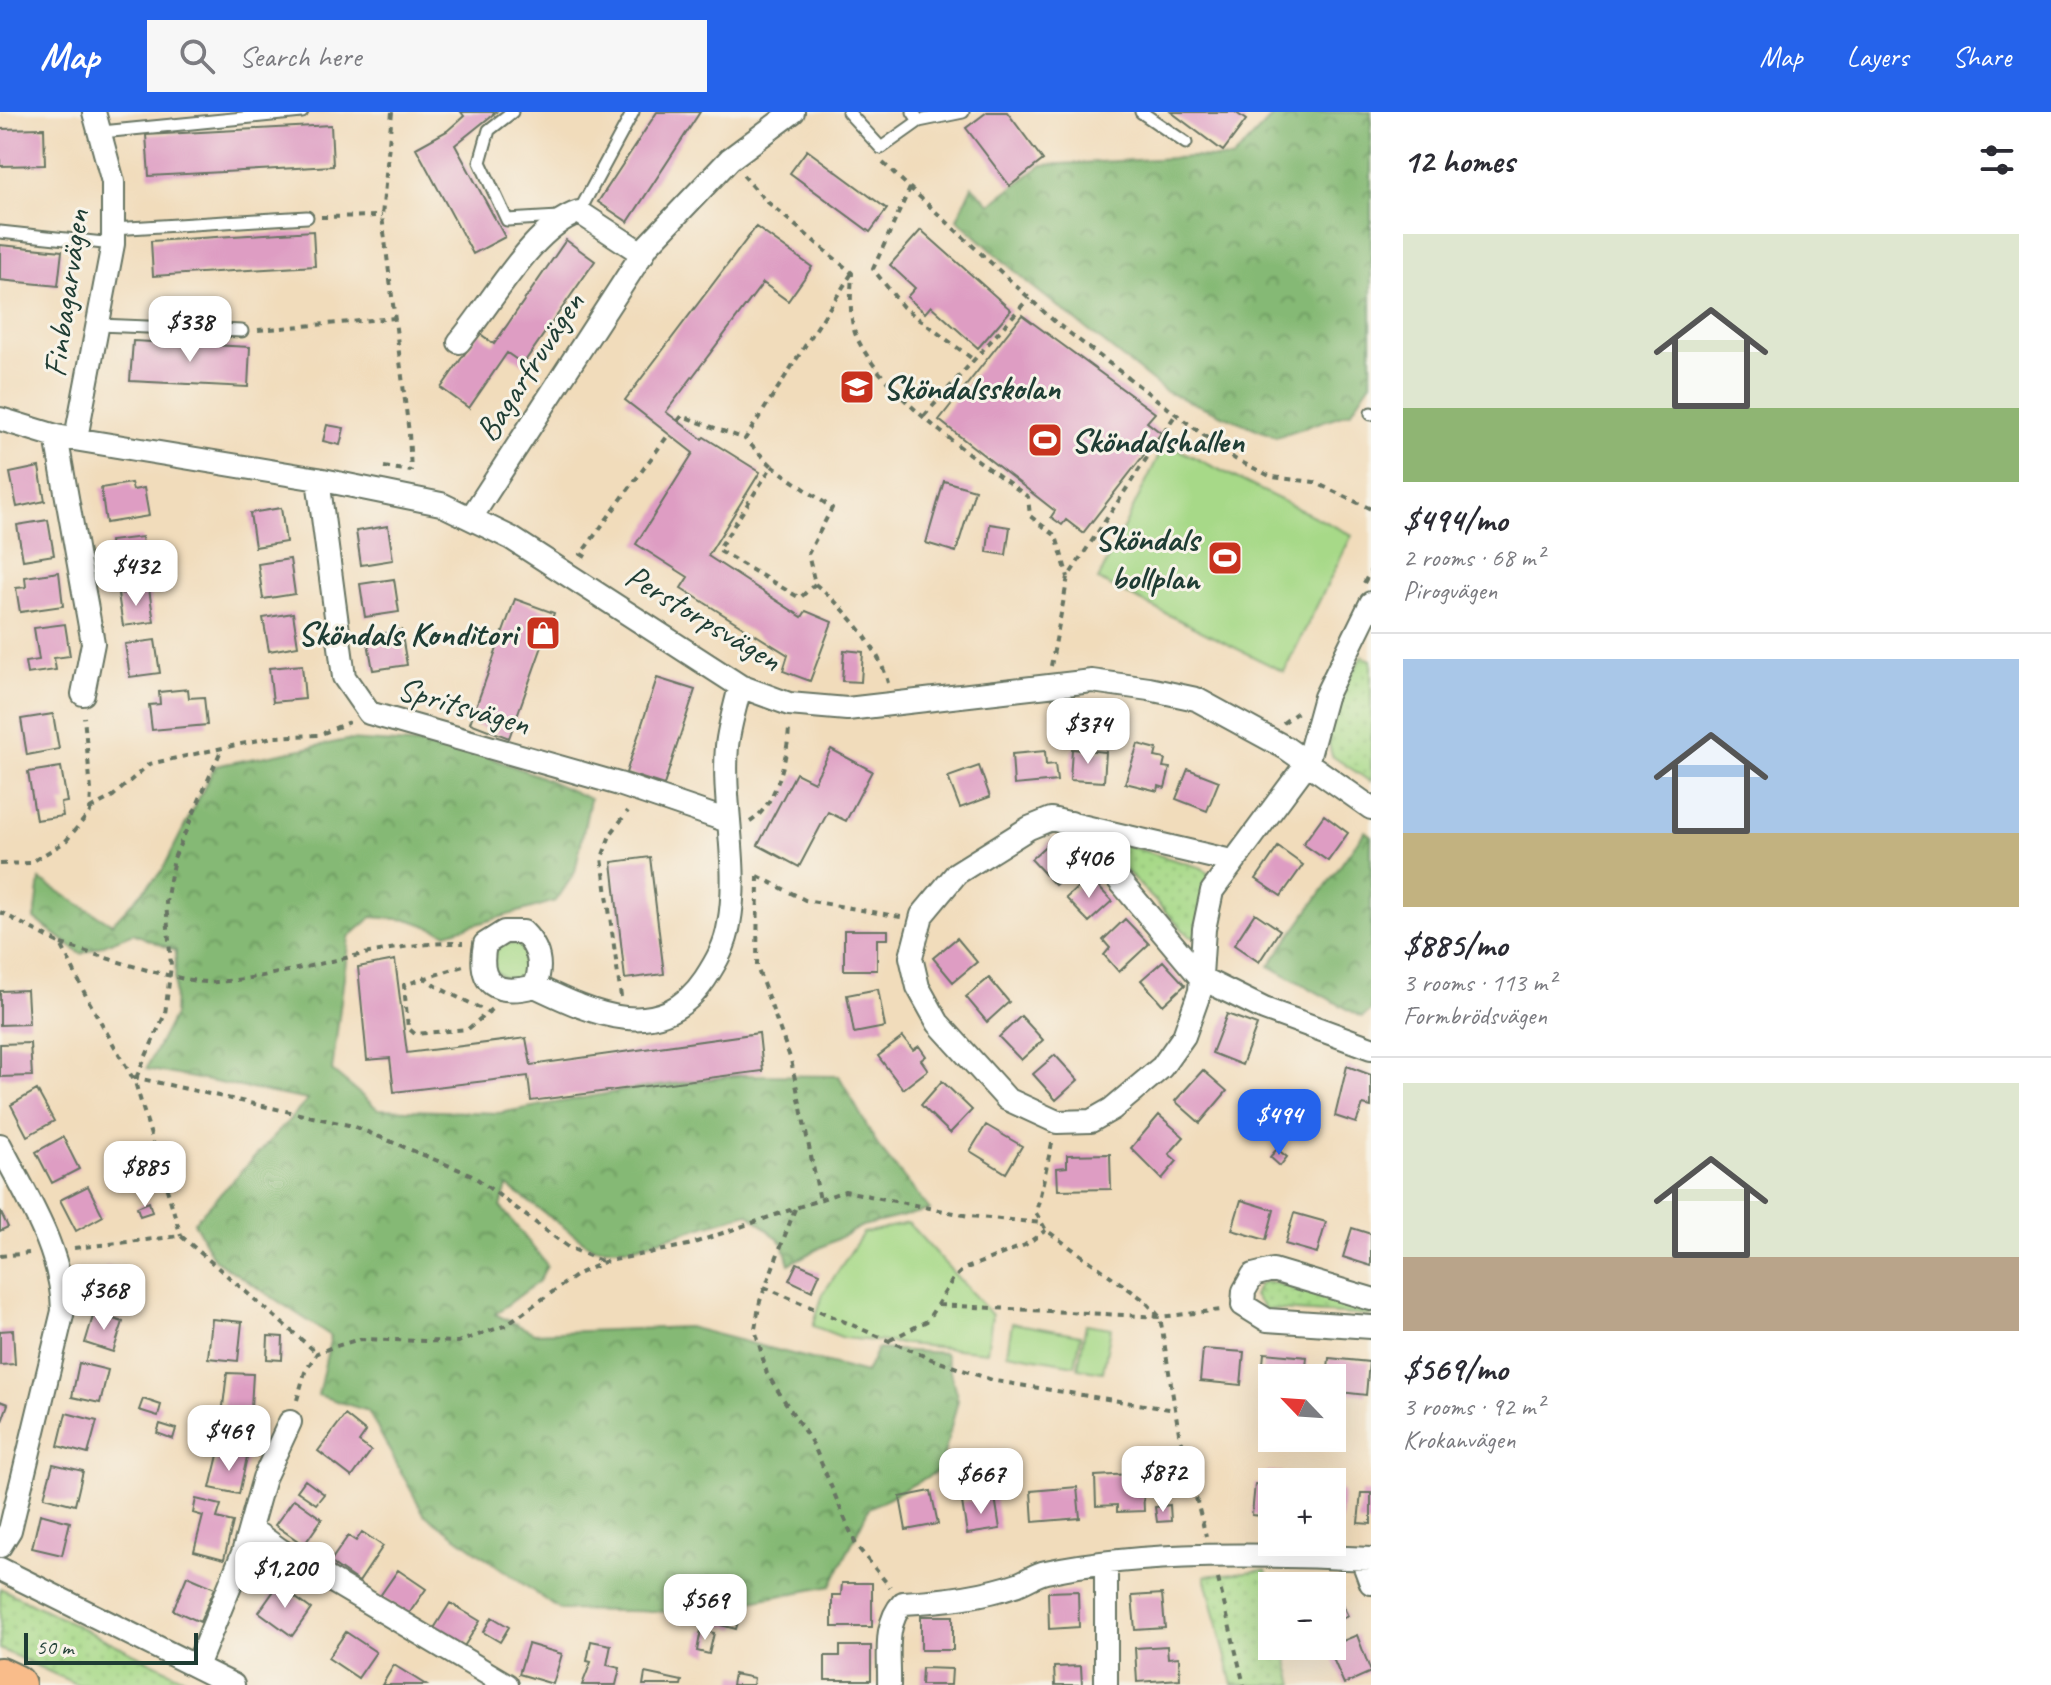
<!DOCTYPE html>
<meta charset="utf-8">
<style>
:root{--surface:#fff;--page:#f7f7f7;--text:#2b2b33;--muted:#7c7c81;--line:#e1e1e2;--accent:#2563eb}
body{margin:0;font-family:Caveat,sans-serif;background:var(--page);color:var(--text);height:100vh;display:flex;flex-direction:column;font-size:30px;white-space:nowrap}
*{box-sizing:border-box;margin:0}
p{font-size:26px;color:var(--muted)}
.icon{flex:none;width:44px;height:44px;fill:none;stroke:currentColor;stroke-width:2;stroke-linecap:round;stroke-linejoin:round}
.map{position:relative;flex:1;overflow:hidden}
.side{display:flex;flex-direction:column;background:var(--surface);width:680px}
.side>*{flex:none}
.needle{width:52px;rotate:295deg}
.fabs{position:absolute;left:1258px;top:1252px;display:grid;gap:16px}
.fabs a{display:grid;place-items:center;width:88px;height:88px;border-radius:0px;background:var(--surface);box-shadow:0 8px 32px #0002;font-size:40px}
.scale{position:absolute;left:24px;bottom:20px;width:174px;box-sizing:border-box;padding-left:8px;border:4px solid #1f3d34;border-top:0;font-size:22px;line-height:28px;white-space:nowrap;color:#1f3d34;-webkit-text-stroke:6px #f7f3e8;paint-order:stroke}
.price{position:absolute;translate:-50% -68px;padding:0 18px;border-radius:16px;background:#fff;color:#222;font-size:26px;line-height:52px;filter:drop-shadow(0 2px 4px #0008)}
.price::after{content:'';position:absolute;left:50%;top:48px;width:24px;height:18px;margin-left:-12px;background:inherit;clip-path:polygon(0 0,100% 0,50% 100%)}
.price.current{background:var(--accent);color:#fff}
ul{padding:0;list-style:none}
li{display:grid;align-content:center;gap:16px;height:424px;padding:0 32px}
li+li{border-top:2px solid var(--line)}
li span{display:grid;place-items:center;height:248px;border-radius:0px;color:#555}
li>.icon{margin-inline-start:auto}
span .icon{width:144px;height:144px;fill:#fffc;stroke-width:1}
li b{font-size:34px}
h2{display:flex;justify-content:space-between;align-items:center;height:96px;padding:0 32px;font-size:34px}
header{display:flex;align-items:center;gap:48px;box-sizing:border-box;height:112px;padding:0 40px;background:var(--accent);color:#fff}
header strong{font-size:38px}
nav{display:flex;gap:44px;margin-inline-start:auto;font-size:28px}
.search{width:560px;height:72px;background:var(--page);display:flex;align-items:center;gap:20px;box-sizing:border-box;padding:0 28px;border-radius:0px;color:var(--muted);font-size:30px}
main{display:flex;flex:1;min-height:0}
.map>svg:first-child{display:block}
</style>
<header>
<strong>Map</strong>
<div class="search"><svg class="icon" aria-label="search" viewBox="0 0 24 24"><circle cx="10" cy="10" r="6"/><path d="M15 15l6 6"/></svg>Search here</div>
<nav><a>Map</a><a>Layers</a><a>Share</a></nav>
</header>
<main>
<div class="map">
<svg width="1371" height="1573" viewBox="0 0 1371 1573">
<defs>
<pattern id="grass-dots" width="8" height="8" patternUnits="userSpaceOnUse" patternTransform="scale(2)"><rect width="8" height="8" fill="#a7d988"/><path d="M2 2h.1M6 6h.1" fill="none" stroke="#8fbb76" stroke-width="1.8" stroke-linecap="round"/></pattern>
<pattern id="forest-crowns" width="20" height="18" patternUnits="userSpaceOnUse" patternTransform="scale(2)"><rect width="20" height="18" fill="#85b974"/><path d="M2 6a3 3 0 1 1 6 0M12 15a3 3 0 1 1 6 0" fill="none" stroke="#6c9860"/></pattern>
</defs>
<rect width="100%" height="100%" fill="#f7f3e8"/>
<filter id="ink" filterUnits="userSpaceOnUse"><feTurbulence type="fractalNoise" baseFrequency=".0125" numOctaves="2"/><feDisplacementMap in="SourceGraphic" scale="16" xChannelSelector="R" yChannelSelector="G"/><feConvolveMatrix kernelMatrix="1 2 1 2 8 2 1 2 1" color-interpolation-filters="sRGB"/></filter>
<filter id="wash" filterUnits="userSpaceOnUse"><feTurbulence type="fractalNoise" baseFrequency=".006" numOctaves="4" result="noise"/><feDisplacementMap in="SourceGraphic" scale="32" xChannelSelector="R" yChannelSelector="G"/><feGaussianBlur stdDeviation="1.8" result="paint"/><feColorMatrix in="noise" values="0 0 0 0 0 0 0 0 0 0 0 0 0 0 0 0 0 1.4 0 .05"/><feComposite in="paint" operator="in"/></filter>
<g filter="url(#wash)">
<rect width="100%" height="100%" fill="#f1dcbb"/>
<path fill="url(#grass-dots)" stroke="#638b5e" stroke-width="2" d="M1362,544l9,4v122l-39,-26 -7,-27 9,-25z
M1117,731l85,25 9,8 -14,62 -8,-2 -80,-83v-7z
M1267,1169l104,28v7l-106,-7 -11,-13 5,-12z
M1266,1458l6,25v51h12l10,39h-61l-28,-109z
M0,1476l198,97h-120l-78,-36z"/>
<path fill="url(#forest-crowns)" stroke="#527b54" stroke-width="2" d="M1277,0h94v270l-20,30 -75,25 -110,-45 -138,-109 -71,-64 15,-33 18,18 52,-39 152,-8 38,2z
M347,628l115,7 77,29 51,23 -15,73 -19,29 -110,32 -35,-13 -39,-3 -23,20 -17,134 46,38 121,4 129,-23 113,-15 98,1 39,70 52,64 -68,16 -73,38 -6,-21 -35,-30 -116,35h-39l-86,-62 -6,21 46,58 -8,16 -44,33 39,19 154,-6 178,46 11,-24 68,4 13,47 -18,70 -71,38 -38,78 -138,26 -133,-2 -136,-96 -56,-103 -50,-16 13,-59 -117,-77 -20,-37 114,-122 -162,-31 28,-54 2,-64 -43,-18 -52,21 -46,-35 5,-39 72,44 50,-53 53,-105z
M1365,719l6,5v175l-9,6 -93,-51z"/>
<path fill="#a7d988" stroke="#638b5e" stroke-width="2" d="M1165,331l187,92 -68,137 -186,-92z
M493 849a18 18 0 1 1 36 0a18 18 0 1 1-36 0Z
M908,1111l84,92 -5,37 -143,-14 -31,-12 10,-32 40,-61z
M1012,1211l69,12 -6,30 -68,-12z
M1086,1212l25,4 -8,44 -25,-4z"/>
<g id="blocks">
<path fill="#de9dc3" d="M461,0h35l-41,33 50,92 -32,17 -57,-106 31,-17 17,-15z
M657,0h43l-72,110 -30,-20z
M987,0h20l36,48 -33,26 -44,-58z
M1171,0h64l11,8 -23,31z
M331,13l2,41 -184,10 -3,-41z
M44,16l1,37 -45,1v-37z
M807,38l80,59 -17,23 -80,-59z
M756,115l56,40 -24,34 -25,-18 -97,129 36,27 2,-2 56,35 -52,84 94,61 4,-6 26,11 -22,59 -27,-10 5,-16 -107,-67 7,-11 -52,-33 57,-91 -68,-53z
M921,118l90,80 -33,38 -47,-42 -6,7 -18,-16 8,-9 -25,-23z
M313,119l2,35 -162,10 -2,-35z
M566,128l29,21 -72,103 -16,-11 -38,55 -28,-20 38,-55 15,11z
M0,133l62,6 -4,35 -58,-6z
M1022,203l133,98 -8,9 14,11 -78,100 -17,-13 -4,5 -11,-8 4,-6 -116,-91z
M133,229l117,6 -2,40 -118,-6z
M327,313l17,3 -4,17 -17,-4z
M39,355l6,34 -28,6 -7,-34z
M944,369l31,9 -19,62 -30,-9z
M131,371l2,7 11,-2 5,28 -43,7 -5,-35z
M281,396l5,34 -31,5 -5,-34z
M48,408l6,35 -31,5 -6,-35z
M990,412l20,3 -4,28 -19,-3z
M388,414l5,34 -32,5 -5,-34z
M142,425l4,32 -32,4 -4,-32z
M290,447l5,35 -32,5 -5,-35z
M59,460l4,34 -43,6 -4,-24 10,-1 -1,-10z
M394,467l5,33 -34,5 -5,-33z
M149,477l5,33 -31,4 -5,-32z
M515,487l39,14 -45,125 -39,-15z
M293,501l5,33 -29,5 -6,-33z
M65,512l5,32 -16,2 2,12 -29,4 -2,-12 14,-2 -5,-32z
M401,518l6,35 -34,5 -6,-33z
M155,528l5,33 -30,4 -5,-33z
M844,538l19,2 -2,30 -19,-1z
M302,553l3,34 -32,3 -4,-34z
M657,566l38,12 -31,95 -38,-12z
M188,577l1,9 15,-1 3,28 -55,5 -3,-25 11,-1 -1,-12z
M53,602l6,35 -32,6 -6,-36z
M1138,632l19,5 -2,8 10,2 -2,8 7,1 -5,20 -6,-2 -1,5 -33,-8z
M831,637l41,22 -26,50 -18,-9 -29,55 -41,-22 38,-72 18,9z
M1072,637l34,3 -2,30 -34,-2z
M1045,639l1,14 9,-1 2,17 -43,4 -2,-31z
M979,654l11,31 -30,11 -12,-31z
M61,655l6,35 -6,1 2,13 -27,4 -8,-48z
M1188,657l31,12 -12,30 -31,-12z
M1324,703l24,18 -20,28 -25,-17z
M1053,727l24,25 -22,21 -24,-26z
M1278,735l25,18 -22,31 -25,-17z
M650,745l14,117 -39,5 -13,-117z
M1089,765l23,24 -23,21 -23,-24z
M1255,801l25,17 -21,32 -25,-17z
M1125,807l24,25 -30,28 -15,-17 6,-7 -7,-8z
M844,818h44v9h-11v31h-33z
M957,826l20,24 -24,20 -20,-24z
M395,848l12,93 119,-15 5,27 228,-32 4,38 -232,30 -3,-25 -134,16 -4,-34 -23,2 -9,-93z
M1163,849l22,24 -22,20 -22,-25z
M989,866l20,24 -22,20 -21,-25z
M878,877l7,38 -31,6 -7,-38z
M27,878l2,34 -29,1v-34z
M1227,902l30,11 -15,40 -30,-12z
M1021,904l22,24 -22,20 -22,-23z
M903,925l10,13 6,-4 7,10 -5,4 7,10 -25,19 -25,-33z
M30,931l2,33 -32,1v-33z
M1055,943l23,25 -22,20 -23,-26z
M1347,954l24,9v32l-8,-2 -7,18 -21,-7z
M1203,958l24,21 -27,32 -25,-22z
M942,969l30,29 -22,23 -29,-28z
M37,978l17,31 -27,15 -16,-31z
M1159,1003l25,22 -15,17 8,7 -15,18 -31,-31z
M986,1013l36,21 -16,27 -36,-22z
M63,1025l16,32 -27,14 -16,-31z
M1277,1037l10,8 -7,9 -10,-9z
M135,1041l5,12 -15,5 -4,-11z
M1110,1042l1,35 -53,1 -1,-22 10,-1v-12z
M88,1074l15,30 -27,15 -16,-31z
M1241,1088l33,10 -8,30 -34,-10z
M149,1090l3,10 -12,4 -3,-9z
M0,1099l8,16 -8,4z
M1294,1101l32,9 -9,31 -32,-9z
M1352,1116l19,6v32l-28,-9z
M797,1151l23,10 -8,18 -23,-11z
M106,1154l30,8 -10,32 -29,-8z
M94,1201l29,9 -10,30 -28,-9z
M212,1207l30,3 -4,39 -30,-3z
M13,1218l2,34 -15,1v-34z
M268,1224l15,1 -1,23 -15,-1z
M1203,1237l41,3 -3,33 -41,-4z
M1264,1241l43,4 -2,21h-33v9l-11,-1z
M1329,1246l40,4 -3,33 -34,-4v-13h-5z
M79,1251l29,7 -8,33 -28,-6z
M227,1261l26,1 -3,50 -29,-1z
M143,1287l18,6 -3,11 -19,-6z
M0,1289l8,3 -8,23z
M66,1301l31,8 -9,33 -30,-8z
M345,1303l21,17 -7,10 12,9 -19,26 -34,-26z
M160,1312l16,5 -3,10 -16,-6z
M219,1339l28,6 -8,37 -29,-6z
M985,1347l3,9 -17,5 -3,-10z
M53,1352l30,7 -8,34 -31,-8z
M1267,1359l16,2 -1,9h-10v35l-20,-2 3,-31 10,1z
M1131,1362v13h12l1,24 -27,1v-7l-21,1 -1,-30z
M305,1368l19,14 -8,10 -19,-13z
M1077,1375l3,31 -47,4 -2,-31z
M1332,1378l11,1 -2,31 -9,-1z
M931,1379l7,33 -32,6 -6,-33z
M1361,1381h10v31l-13,-1z
M995,1385l5,32 -33,5 -5,-32z
M196,1387l25,6 -4,13 16,4 -9,37 -30,-8 9,-35 -10,-3z
M294,1387l28,20 -18,26 -29,-20z
M1170,1393l1,16 -14,1 -2,-15z
M40,1402l30,8 -8,33 -30,-7z
M362,1420l21,14 -24,36 -29,-20 18,-26 8,5z
M398,1458l28,19 -18,26 -28,-19z
M187,1464l28,12 -15,34 -27,-12z
M1330,1468l18,36 -16,7v-37h-13z
M842,1471h30v44h-40v-32h9z
M278,1473l33,24 -19,27 -33,-24z
M1078,1479l1,36 -30,2 -1,-37z
M1162,1482l3,34 -30,2 -3,-34z
M450,1491l30,18 -17,27 -30,-18z
M725,1502l14,4 -3,11 -15,-4z
M921,1504h32v34h-32z
M492,1505l17,10 -9,15 -17,-10z
M701,1518l13,3 -5,21 -12,-3z
M346,1520l30,20 -18,26 -30,-20z
M1357,1523l14,37 -27,12 -16,-37z
M591,1529l20,4 -4,20 13,3 -4,17h-34l9,-23 -4,-1z
M528,1532l34,10 -9,30 -34,-10z
M840,1534h31v34h-46v-24h15z
M1167,1534l1,12 11,-1 1,22 -43,3 -2,-34z
M394,1553l32,20h-44z
M1081,1554l1,19h-27l-1,-18z
M922,1556l30,1 -1,16h-30z
M645,1561l37,8 -1,4h-38z
M734,1562l20,4 -1,7h-21z"/>
</g>
</g>
<g filter="url(#ink)">
<use href="#blocks" fill-opacity="0" stroke="#687563" stroke-width="2"/>
<g fill="none" stroke-linecap="round" stroke-linejoin="round">
<defs>
<path id="lane" d="M512,0l-23,18 -9,32 27,58 52,-3
M848,0l33,36 38,-27 -6,-9
M1141,0l45,31
M919,9l44,-9
M102,20l200,-20
M579,100l54,-100
M113,117l194,-12
M0,120l113,12
M99,213l143,6
M1371,301v1"/>
<path id="street" d="M459,230c32,-37 73,-115 120,-130l64,42
M0,307l56,17 262,43 123,25 70,34 229,148 49,18 58,5 245,-28 57,8 47,10 90,49 85,60
M56,324l37,207 -10,51
M76,326l37,-194v-62l-19,-70
M318,367l26,198 25,36 250,71 109,37
M472,404l176,-271 82,-86 63,-47
M1071,711l130,155 63,31 107,39
M1231,749l-180,-42 -22,9 -72,45 -35,42 -11,42 7,30 20,36 69,76 50,23 34,-1 21,-12 50,-42 22,-31 16,-45 4,-62 8,-38 95,-128 18,-66 46,-94
M535,874c-38,10 -58,0 -50,-42l19,-12h19c16,16 20,33 12,54 57,27 125,60 170,-7 11,-17 21,-34 24,-55 11,-58 -7,-120 -2,-178 2,-20 9,-41 13,-60
M0,1033c27,53 62,105 63,166l-53,219 -10,16
M1371,1187l-98,-29 -20,5 -9,16 -1,14 24,15 104,7
M251,1417l29,21 227,135
M1362,1447l9,24
M0,1457l233,116
M197,1554l46,-113 21,-75 26,-56
M889,1573c1,-27 -6,-61 14,-82 39,-2 78,-6 115,-19 10,-4 18,-10 28,-12 99,-21 224,-18 325,-13
M1106,1573v-122"/>
<path id="highway" d="M0,1566l15,7"/>
</defs>
<use href="#lane" stroke="#687563" stroke-width="15"/>
<use href="#street" stroke="#687563" stroke-width="26"/>
<use href="#highway" stroke="#687563" stroke-width="44"/>
<path stroke="#687563" stroke-width="4" stroke-dasharray="6 6" stroke-linecap="butt" d="M392,0l-10,104 27,217 2,38
M883,51l172,159 180,137 37,18 42,5 57,27
M743,63l22,25 87,73c-1,20 -4,48 6,67 31,61 116,117 170,157l2,19 26,20 12,41
M910,76l-37,81 30,38 71,53
M321,105l61,-1
M258,218l137,-12
M924,304l105,-118
M678,309l4,-5 63,23
M772,354l60,42 -24,46 7,30 -15,14 -82,-48 54,-84 -27,-27 107,-166
M384,355l27,4
M586,445l-5,-3 88,-120
M1364,471l7,-13
M815,472c30,24 63,61 73,99
M1051,554l17,-89 108,-163
M1283,611l15,-11
M90,697l23,-13 36,-32 124,-27 46,-2 30,-13
M750,710c26,-16 38,-66 39,-95
M0,752l30,-1 35,-21 25,-30 1,-22 -7,-73
M758,764l-1,91 34,93 29,140
M758,764l47,24 96,17
M0,800l61,32 26,54 48,84 46,154
M61,832c33,10 125,41 155,38 82,-6 163,-41 247,-39
M463,854l-59,19 4,43 7,6 53,-5 26,-22
M423,864c20,18 44,23 67,38
M621,885l-19,-139 8,-23 18,-24
M133,965l220,49 119,49 96,72 36,15
M136,966l29,-64 6,-48 -5,-64 8,-44 48,-110
M1052,1031l-16,70 10,17 98,70 16,17 19,116 27,103
M795,1097l-35,92 -5,28 12,45 47,72 42,99 34,42
M74,1136l107,-12 136,117
M0,1144l29,-3
M764,1175l167,72 64,22 180,29
M938,1193l222,12 61,-7
M890,1228l37,-19 26,-42 11,-10 61,-24 21,-15
M297,1288l8,-28 12,-19 16,-6 27,-8 98,3 46,-16 74,-52 26,-12 84,-17 157,-54 124,25 73,7
M1218,1467l26,106"/>
<use href="#lane" stroke="#fff" stroke-width="11"/>
<use href="#street" stroke="#fff" stroke-width="22"/>
<use href="#highway" stroke="#f9bc8a" stroke-width="40"/>
</g>
</g>
<defs>
<symbol id="school-square" viewBox="-11 -11 22 22"><rect x="-9" y="-9" width="18" height="18" rx="4" fill="#c8321e" stroke="#f7f3e8"/><path d="M0-5L7-2L0 1L-7-2ZM-4 1L0 2.5L4 1V4Q0 6-4 4Z" fill="#fff"/></symbol>
<symbol id="stadium-square" viewBox="-11 -11 22 22"><rect x="-9" y="-9" width="18" height="18" rx="4" fill="#c8321e" stroke="#f7f3e8"/><path d="M0-5a6.5 5 0 1 0 0 10a6.5 5 0 1 0 0-10ZM-3.5-1.8h7v3.6h-7Z" fill="#fff"/></symbol>
<symbol id="shop-square" viewBox="-11 -11 22 22"><rect x="-9" y="-9" width="18" height="18" rx="4" fill="#c8321e" stroke="#f7f3e8"/><path d="M-5-2.5h2.3a2.7 3.5 0 0 1 5.4 0H5L5.5 6h-11ZM-1.5-2.5h3a1.5 2.3 0 0 0-3 0Z" fill="#fff"/></symbol>
</defs>
<g fill-rule="evenodd">
<use href="#school-square" x="837" y="255" width="40" height="40"/>
<use href="#stadium-square" x="1025" y="308" width="40" height="40"/>
<use href="#stadium-square" x="1205" y="426" width="40" height="40"/>
<use href="#shop-square" x="523" y="501" width="40" height="40"/>
</g>
<g text-anchor="middle" stroke-width="6" stroke-linejoin="round" paint-order="stroke">
<g font-size="34" fill="#1f3d34" stroke="#f7f3e8">
<text transform="translate(65 181) rotate(-82)" y="12">Finbagarvägen</text>
<text transform="translate(529 254) rotate(-57)" y="12">Bagarfruvägen</text>
<text transform="translate(704 505) rotate(31)" y="12">Perstorpsvägen</text>
<text transform="translate(464 593) rotate(16)" y="12">Spritsvägen</text>
</g>
<g font-size="34" font-weight="bold" fill="#1f3d34" stroke="#f7f3e8" text-anchor="start">
<text x="883" y="287">Sköndalsskolan</text>
<text x="1071" y="340">Sköndalshallen</text>
<text x="1199" y="438" text-anchor="end">Sköndals<tspan x="1199" dy="39">bollplan</tspan></text>
<text x="517" y="533" text-anchor="end">Sköndals Konditori</text>
</g>
</g>
</svg>
<div class="fabs">
<a><svg class="needle" viewBox="-14 -14 28 28"><path d="M0-13l5 13h-10z" fill="#e53935"/><path d="M0 13l5-13h-10z" fill="#7c7c81"/></svg></a>
<a>+</a>
<a>−</a>
</div>
<div class="scale">50 m</div>
<b class="price" style="left:190px;top:252px">$338</b>
<b class="price" style="left:136px;top:496px">$432</b>
<b class="price" style="left:1088px;top:654px">$374</b>
<b class="price" style="left:1089px;top:788px">$406</b>
<b class="price current" style="left:1279px;top:1045px">$494</b>
<b class="price" style="left:145px;top:1097px">$885</b>
<b class="price" style="left:104px;top:1220px">$368</b>
<b class="price" style="left:229px;top:1361px">$469</b>
<b class="price" style="left:1163px;top:1402px">$872</b>
<b class="price" style="left:981px;top:1404px">$667</b>
<b class="price" style="left:285px;top:1498px">$1,200</b>
<b class="price" style="left:705px;top:1530px">$569</b>
</div>
<section class="side">
<h2>12 homes<svg class="icon" aria-label="filters" viewBox="0 0 24 24"><path d="M4 7h16M4 17h16"/><circle cx="9" cy="7" r="2"/><circle cx="15" cy="17" r="2"/></svg></h2>
<ul>
<li><span style="background:linear-gradient(#dfe7d0 70%,#8fb573 0)"><svg class="icon" aria-label="home" viewBox="0 0 24 24"><path d="M3 11l9-7 9 7M6 9v11h12V9"/></svg></span><div><b>$494/mo</b><p>2 rooms · 68 m²</p><p>Pirogvägen</p></div></li>
<li><span style="background:linear-gradient(#a9c7e8 70%,#c2b280 0)"><svg class="icon" aria-label="home" viewBox="0 0 24 24"><path d="M3 11l9-7 9 7M6 9v11h12V9"/></svg></span><div><b>$885/mo</b><p>3 rooms · 113 m²</p><p>Formbrödsvägen</p></div></li>
<li><span style="background:linear-gradient(#dfe7d0 70%,#b9a48a 0)"><svg class="icon" aria-label="home" viewBox="0 0 24 24"><path d="M3 11l9-7 9 7M6 9v11h12V9"/></svg></span><div><b>$569/mo</b><p>3 rooms · 92 m²</p><p>Krokanvägen</p></div></li>
</ul>
</section>
</main>
